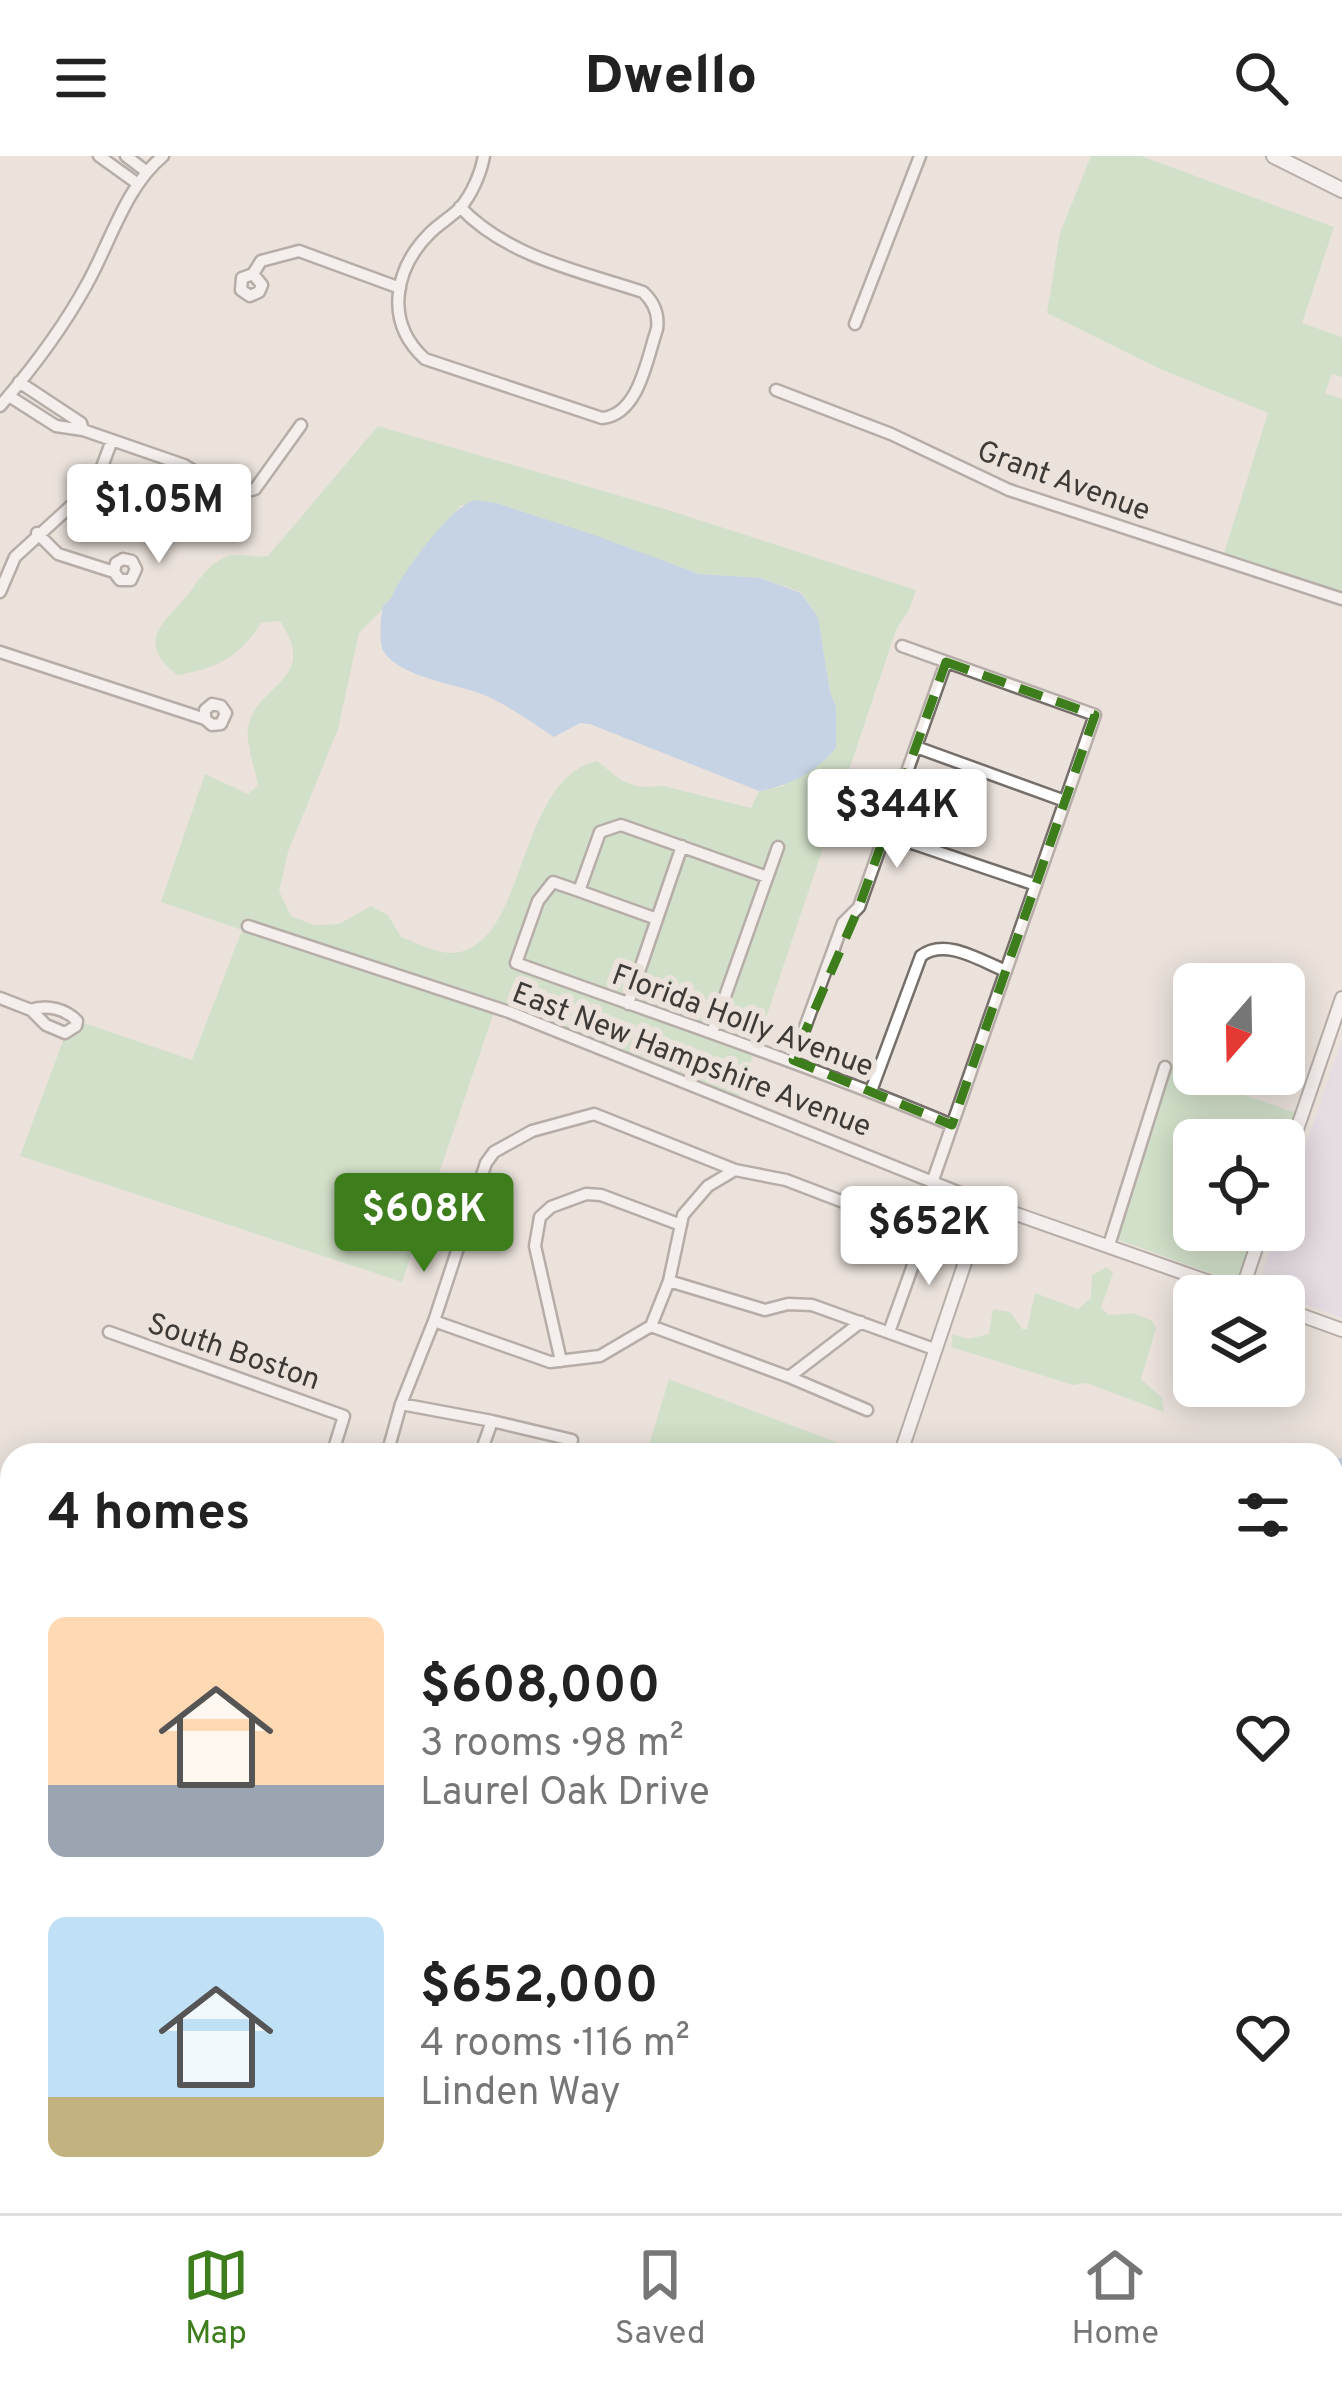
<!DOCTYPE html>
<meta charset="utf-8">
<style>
:root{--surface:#fff;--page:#f6f6f6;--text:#222;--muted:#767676;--line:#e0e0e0;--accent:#3d7d1c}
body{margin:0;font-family:Overpass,sans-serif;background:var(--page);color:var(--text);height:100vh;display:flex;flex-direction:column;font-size:45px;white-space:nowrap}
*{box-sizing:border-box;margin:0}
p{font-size:39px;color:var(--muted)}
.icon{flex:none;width:66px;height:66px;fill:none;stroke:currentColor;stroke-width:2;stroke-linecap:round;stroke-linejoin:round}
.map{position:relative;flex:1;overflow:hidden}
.sheet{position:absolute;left:0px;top:1287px;width:1344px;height:771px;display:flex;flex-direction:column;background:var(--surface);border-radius:36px 36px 0 0;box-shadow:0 6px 30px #0003}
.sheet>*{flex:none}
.needle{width:78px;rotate:200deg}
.controls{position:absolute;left:1173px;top:807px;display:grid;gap:24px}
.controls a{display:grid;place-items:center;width:132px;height:132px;border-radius:18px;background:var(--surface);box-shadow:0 6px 30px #0003;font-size:60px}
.price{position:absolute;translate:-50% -102px;padding:0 27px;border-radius:12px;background:#fff;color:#222;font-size:39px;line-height:78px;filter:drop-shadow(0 3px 6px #0008)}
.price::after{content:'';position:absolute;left:50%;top:72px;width:36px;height:27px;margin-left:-18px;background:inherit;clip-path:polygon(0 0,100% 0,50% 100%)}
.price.current{background:var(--accent);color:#fff}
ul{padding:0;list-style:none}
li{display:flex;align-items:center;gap:36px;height:300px;padding:0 48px}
li span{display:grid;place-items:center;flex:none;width:336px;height:240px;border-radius:18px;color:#555}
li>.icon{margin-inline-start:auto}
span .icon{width:144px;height:144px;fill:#fffc;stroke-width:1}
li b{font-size:51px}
h2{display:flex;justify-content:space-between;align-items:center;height:144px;padding:0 48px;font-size:51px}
header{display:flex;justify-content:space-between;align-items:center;height:156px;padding:0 48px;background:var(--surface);font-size:54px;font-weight:800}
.tab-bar{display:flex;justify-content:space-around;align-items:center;height:168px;border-top:3px solid var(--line);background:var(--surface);font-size:33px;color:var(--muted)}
.tab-bar a{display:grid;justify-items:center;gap:6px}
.tab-bar .current{color:var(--accent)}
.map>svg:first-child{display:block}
</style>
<header><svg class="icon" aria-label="menu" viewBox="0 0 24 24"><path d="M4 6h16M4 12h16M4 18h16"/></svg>Dwello<svg class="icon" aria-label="search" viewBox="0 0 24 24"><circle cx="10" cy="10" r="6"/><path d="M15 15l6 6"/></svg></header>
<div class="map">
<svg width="1342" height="2057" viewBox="0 0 1342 2057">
<rect width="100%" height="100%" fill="#ebe2dc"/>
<path fill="#dfd5ea" d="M1342,884v278l-77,-29 -5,-9 17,-50h7v-20z"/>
<path fill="#b4deb2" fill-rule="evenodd" d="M1091,0h50l193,71 -32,96 40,14v40l-10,-3 -7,19 17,6v193l-118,-39 44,-140 -110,-45 -111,-55 13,-80z
M378,270l287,83 251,81 -6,18 -14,22 -138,412 -40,-12 66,-186 -8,-3 -11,29 -142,-50c-33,4 -36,37 -47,64l-23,-9 -18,23 -25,68 181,67 63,19 -15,46 -245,-86 -92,270 -382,-126 44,-118 9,-3 8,-13 111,38 50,-130 -81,-28 44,-128 43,20 10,-8c-3,-17 -12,-41 -10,-58 6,-44 73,-46 32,-107l-19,2c-22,35 -45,46 -84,52 -46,-37 -7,-55 16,-87 9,-13 19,-27 36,-32 11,-3 27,2 39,0zM461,349l49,3 189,66 62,4 40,14 17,25 12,75 6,15 -52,79 -25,5 -8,17 -87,-22 -25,1 -18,-7 -24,-19c-81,18 -69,184 -143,192 -15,1 -38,-10 -53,-16l-13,-22 -17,-9 -32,18 -25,1 -23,-9 -12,-25 9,-39 50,-123 21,-96 32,-32z
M620,674l56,20 -22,62 -69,-25 19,-52z
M684,697l77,27 -52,147 -75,-27z
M555,732l96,34 -26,75 -103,-37 20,-56z
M1169,913l127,44 -12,34v-7h-90v90h61l-17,53 -122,-44z
M1107,1111l6,6 -12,35 8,7 24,-2 18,7 5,8 -15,51 21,19 2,14 -78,-29 -13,2 -122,-38 2,-13 15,5 21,-5 4,-25 17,3 12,17h5l8,-36 43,16 13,-11 1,-23z
M669,1223l201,76h-224z
M12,1420v162l-12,-3v-152z
M0,1887l12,4v155h72l-4,11h-80z
M780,2046h178l-4,11h-178z"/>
<path fill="#99c1f0" d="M474,344l22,3 101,33 102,38 62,4 40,15 17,24 12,75 6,15v41c-22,25 -44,37 -77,43l-169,-67 -10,-1 -26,14c-21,-14 -42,-29 -65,-40 -28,-13 -87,-18 -105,-45 -6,-9 -3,-36 -1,-46 11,-8 9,-12 16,-23 13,-22 51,-74 75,-83z
M1332,1302h10v165l-10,3z"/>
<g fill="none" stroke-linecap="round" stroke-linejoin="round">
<defs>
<path id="minor" d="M99,0l39,28
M126,0l21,16
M460,51c47,50 120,64 183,85 11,10 16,22 14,37 -10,29 -18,86 -55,89l-177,-59c-41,-37 -31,-90 5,-126 9,-9 21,-16 30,-25 12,-14 21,-35 24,-52
M253,118l9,11 -3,7 -9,4 -9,-6 1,-12 11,-4 8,-13 38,-10 101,37
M855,168l65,-168
M776,234l115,44 118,56 333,109
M9,240l47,30 27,4 -2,-7 -62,-41
M0,250c32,-37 63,-78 87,-122 23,-41 39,-98 76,-128
M83,274l101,35 49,30 22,-6 46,-64
M37,377l21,21 56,18 6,8h11l5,-11 -4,-8 -9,-2 -7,4 -2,9
M0,436l15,-35 81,-74 16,-43
M902,490l193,69 -162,465
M0,496l205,67 7,6 9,-1 5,-11 -5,-7 -9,-2 -7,6v9
M916,591l149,54
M885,678l151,51
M682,690l-25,73 -78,-28 21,-59 21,-7 146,52
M579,735l-26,-9 -15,19 -22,62c146,53 293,102 436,162
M248,770l261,86 476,191
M0,842l31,12 15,15 19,8 11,-7 1,-5c-11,-12 -31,-17 -46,-11
M628,848l29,-85
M712,877l66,-186
M793,904l50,-137 16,-16 87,-245
M871,935l50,-135c24,-19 60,5 85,15
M1109,1089l56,-178
M861,1098l12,-40
M669,1125l96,29 23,-6 24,1 122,44
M434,1165l116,41 50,-6 51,-30 138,51 72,-55
M651,1170l18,-45 14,-66 25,-29 27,-16
M109,1176l235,84 -12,39
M561,1205l-26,-115 5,-29 11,-10 35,-13 15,1 80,30
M789,1221l78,33
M401,1248l91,17
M392,1299l-3,-8 12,-43 33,-83 52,-158 8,-11 38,-21 62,-17 141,56 51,10 128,49 3,25 -28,78
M480,1299l12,-34 80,19
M1278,2046l32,11
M169,2057l11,-11"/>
<path id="tertiary" d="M1284,1011l58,-169
M1241,1137l21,-63
M1284,1153l58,21
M900,1299l85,-252 264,93
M1332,1688l10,-28
M0,1879l12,4
M466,2046l31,11
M85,2057l4,-11
M645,2057l4,-11
M1202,2057l4,-11"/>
<path id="secondary" d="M1274,0l68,34"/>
</defs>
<use href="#minor" stroke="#766e69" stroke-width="15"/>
<use href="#tertiary" stroke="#766e69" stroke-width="16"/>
<use href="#secondary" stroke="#766e69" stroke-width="18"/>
<use href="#minor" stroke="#fff" stroke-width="10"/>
<use href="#tertiary" stroke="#fff" stroke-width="12"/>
<use href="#secondary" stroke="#fff" stroke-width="14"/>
</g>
<path d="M0 0H1342V2057H0ZM946,506l149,53 -143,410 -159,-65 66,-153z" fill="#ebe2dc" fill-opacity=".55" fill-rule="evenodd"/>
<path fill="none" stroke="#3d7d1c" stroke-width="9" stroke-dasharray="24 15" stroke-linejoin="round" d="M946,506l149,53 -143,410 -159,-65 66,-153z"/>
<g text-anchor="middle" stroke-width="12" stroke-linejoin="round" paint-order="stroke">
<g font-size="30" fill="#3d3a37" stroke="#ebe2dc">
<text transform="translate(1064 324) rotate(20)" y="10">Grant Avenue</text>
<text transform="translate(743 864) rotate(20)" y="10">Florida Holly Avenue</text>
<text transform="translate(692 903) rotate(21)" y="10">East New Hampshire Avenue</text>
<text transform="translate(234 1195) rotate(19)" y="10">South Boston</text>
</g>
</g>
</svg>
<div class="controls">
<a><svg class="needle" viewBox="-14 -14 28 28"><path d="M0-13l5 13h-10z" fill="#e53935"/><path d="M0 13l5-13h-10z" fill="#767676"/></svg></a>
<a><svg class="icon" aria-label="locate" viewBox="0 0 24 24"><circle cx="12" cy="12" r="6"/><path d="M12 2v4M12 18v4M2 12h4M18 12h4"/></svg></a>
<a><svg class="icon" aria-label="layers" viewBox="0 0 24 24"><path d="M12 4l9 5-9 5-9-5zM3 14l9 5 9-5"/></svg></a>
</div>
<b class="price" style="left:159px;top:410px">$1.05M</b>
<b class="price" style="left:897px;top:715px">$344K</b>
<b class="price current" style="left:424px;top:1119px">$608K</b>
<b class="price" style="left:929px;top:1132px">$652K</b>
<section class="sheet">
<h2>4 homes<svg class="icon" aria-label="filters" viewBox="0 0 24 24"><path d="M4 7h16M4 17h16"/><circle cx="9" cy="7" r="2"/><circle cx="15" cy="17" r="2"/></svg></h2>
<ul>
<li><span style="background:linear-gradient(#ffd9b3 70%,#9aa5b1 0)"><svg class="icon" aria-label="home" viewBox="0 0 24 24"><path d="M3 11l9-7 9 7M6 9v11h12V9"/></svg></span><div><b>$608,000</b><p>3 rooms · 98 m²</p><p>Laurel Oak Drive</p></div><svg class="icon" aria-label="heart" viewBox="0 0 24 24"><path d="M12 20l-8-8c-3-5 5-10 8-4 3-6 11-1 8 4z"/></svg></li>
<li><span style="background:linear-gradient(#bfe0f5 75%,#c2b280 0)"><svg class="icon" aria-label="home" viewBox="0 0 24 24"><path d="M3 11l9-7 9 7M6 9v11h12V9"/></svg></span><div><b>$652,000</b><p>4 rooms · 116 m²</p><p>Linden Way</p></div><svg class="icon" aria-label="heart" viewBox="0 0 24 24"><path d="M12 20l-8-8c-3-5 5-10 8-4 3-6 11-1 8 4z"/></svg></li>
</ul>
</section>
</div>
<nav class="tab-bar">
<a class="current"><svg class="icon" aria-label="map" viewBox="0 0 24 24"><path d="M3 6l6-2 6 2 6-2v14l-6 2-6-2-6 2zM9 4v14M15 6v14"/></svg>Map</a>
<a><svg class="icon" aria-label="saved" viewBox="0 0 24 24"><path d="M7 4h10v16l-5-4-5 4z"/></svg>Saved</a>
<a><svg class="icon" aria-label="home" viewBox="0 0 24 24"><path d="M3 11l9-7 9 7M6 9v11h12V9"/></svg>Home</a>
</nav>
